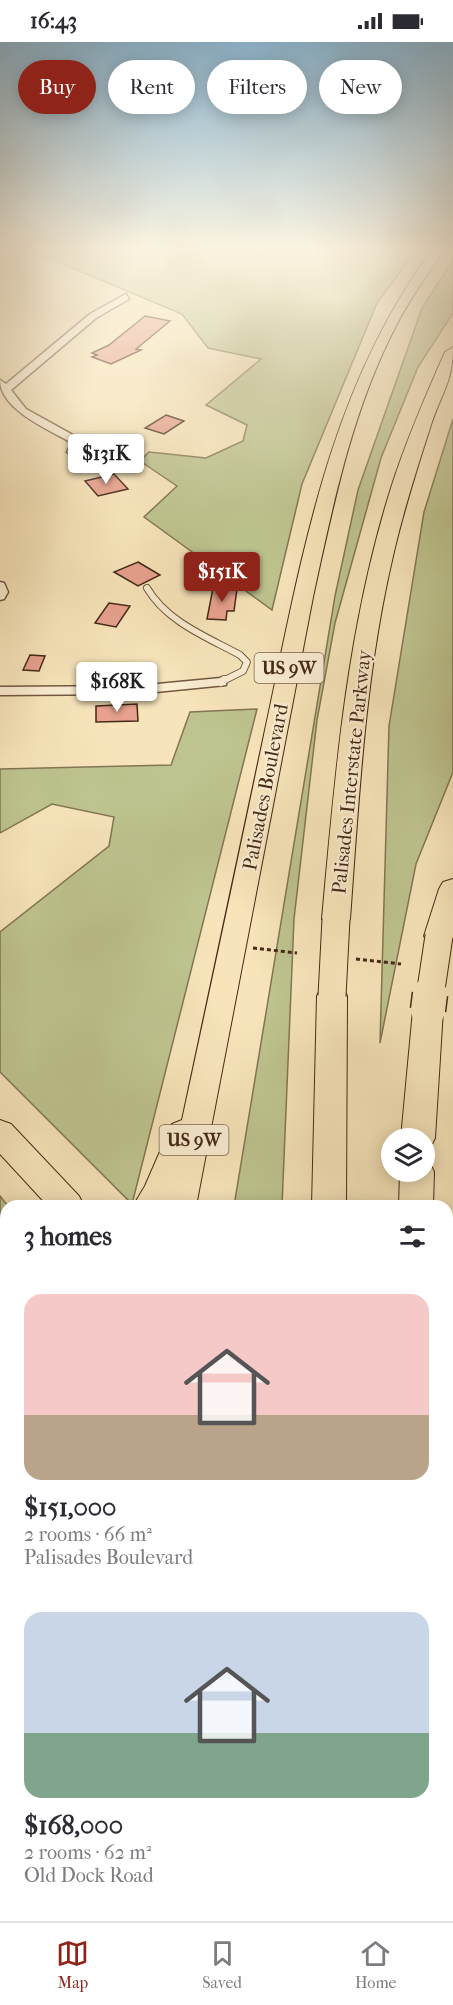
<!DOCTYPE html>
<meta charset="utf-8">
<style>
:root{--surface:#fff;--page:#f7f7f7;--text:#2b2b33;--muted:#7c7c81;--line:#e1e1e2;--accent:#8f2418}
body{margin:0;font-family:"IM FELL French Canon",serif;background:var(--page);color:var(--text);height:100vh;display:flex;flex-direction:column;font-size:22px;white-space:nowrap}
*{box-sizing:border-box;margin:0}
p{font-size:20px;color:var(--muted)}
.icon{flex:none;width:33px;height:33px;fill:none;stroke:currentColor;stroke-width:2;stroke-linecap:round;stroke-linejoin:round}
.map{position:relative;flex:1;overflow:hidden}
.drawer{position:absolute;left:0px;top:1158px;width:453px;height:722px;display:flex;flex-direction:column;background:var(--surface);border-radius:18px 18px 0 0;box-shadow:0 3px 15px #0003}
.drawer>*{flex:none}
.top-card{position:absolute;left:18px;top:18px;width:417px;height:54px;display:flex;gap:12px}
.fabs{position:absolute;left:381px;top:1086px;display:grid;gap:12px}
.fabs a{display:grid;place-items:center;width:54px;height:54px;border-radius:50%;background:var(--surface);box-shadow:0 3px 15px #0003;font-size:30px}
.price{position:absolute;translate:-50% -51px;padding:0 14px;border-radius:6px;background:#fff;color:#222;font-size:20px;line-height:39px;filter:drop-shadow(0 2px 3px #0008)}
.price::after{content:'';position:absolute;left:50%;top:36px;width:18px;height:14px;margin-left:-9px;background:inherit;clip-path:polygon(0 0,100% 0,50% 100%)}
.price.on{background:var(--accent);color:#fff}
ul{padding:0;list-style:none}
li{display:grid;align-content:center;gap:12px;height:318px;padding:0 24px}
li span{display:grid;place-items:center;height:186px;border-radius:18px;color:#555}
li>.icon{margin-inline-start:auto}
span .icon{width:108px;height:108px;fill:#fffc;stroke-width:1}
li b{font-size:26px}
h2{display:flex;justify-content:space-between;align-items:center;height:72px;padding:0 24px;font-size:26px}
.chip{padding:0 21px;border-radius:27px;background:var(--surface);box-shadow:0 3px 15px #0003;font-size:21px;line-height:54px}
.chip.on{background:var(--accent);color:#fff}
.status{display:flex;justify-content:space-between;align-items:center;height:42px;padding:0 30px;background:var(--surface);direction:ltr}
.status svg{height:16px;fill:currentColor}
.tabs{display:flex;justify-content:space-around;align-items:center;height:84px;border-top:2px solid var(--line);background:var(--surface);font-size:16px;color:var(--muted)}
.tabs a{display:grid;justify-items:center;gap:3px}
.tabs .on{color:var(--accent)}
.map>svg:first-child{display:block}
</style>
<div class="status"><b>16:43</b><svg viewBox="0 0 49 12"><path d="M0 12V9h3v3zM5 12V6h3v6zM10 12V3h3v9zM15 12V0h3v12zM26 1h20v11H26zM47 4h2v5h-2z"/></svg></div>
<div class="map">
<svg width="453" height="1879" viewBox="0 0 453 1879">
<rect width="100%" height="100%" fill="#f7e4ba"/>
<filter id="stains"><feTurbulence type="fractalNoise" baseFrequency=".00333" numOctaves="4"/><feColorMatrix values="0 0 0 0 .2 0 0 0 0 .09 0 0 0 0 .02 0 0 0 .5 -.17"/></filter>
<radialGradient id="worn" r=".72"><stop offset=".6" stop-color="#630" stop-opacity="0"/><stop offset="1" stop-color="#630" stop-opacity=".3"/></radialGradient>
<path fill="#bec48f" stroke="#827653" stroke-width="1.5" d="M27,207h390l-40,54 -75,181 -30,126 -128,-93 33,-31 -37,-25 9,-9 57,6 37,-17 4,-16 -41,-20 55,-46 -53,-11 -26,-34z
M453,218v53l-35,54 -37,91 -46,165 -18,97 -23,199 -12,287h-48l101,-610 23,-106 64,-182z
M453,377v353l-37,92 -36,179 9,-317 35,-214z
M257,667l-125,495 -132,-132v-140l109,-86 5,-29 -62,-13 -52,29v-64l171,-4 19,-53z
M0,1154l8,10 -2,491 -6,24z
M95,1874h155l-1,5h-155z"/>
<path fill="#e7a18e" stroke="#462917" stroke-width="1.5" d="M145,274l25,5 -34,28 5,1 -30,14 -19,-7 5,-2 -5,-2 17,-8z
M166,373l18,6 -20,13 -19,-6z
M114,432l14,15 -30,7 -13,-15z
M138,520l22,13 -22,11 -24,-14z
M213,546l24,1 -3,22h-7l-1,9 -19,-1z
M109,561l21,3 -14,21 -21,-4z
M30,613l15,1 -6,15 -16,-1z
M137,662l1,17 -42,1v-16z"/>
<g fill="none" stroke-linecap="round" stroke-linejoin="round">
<defs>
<path id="lane-far1" d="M147,546c20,34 60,49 93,67l7,7 -4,9 -22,11"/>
<path id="lane" d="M221,640l3,-2"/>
<path id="street" d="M262,207h8l-8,6 -4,-2z
M126,252l3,5 -33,19 -85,72 15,19 56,31 24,1 6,10c-12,12 -33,13 -45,1l5,-9c-22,-13 -72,-33 -72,-63l6,4 84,-70zM86,403l13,1 2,4 -11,5 -12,-4z
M0,540l4,1 4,9 -4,7 -4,1z
M221,636l5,1v6l-90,9 -136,1v-8l136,-1z"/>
<path id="primary" d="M433,207h12c-17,25 -35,49 -49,77 -44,84 -63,179 -83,271l-117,609h-63l12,-20 27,-62 10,-4c28,-130 56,-260 83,-390 36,-167 63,-342 168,-481z
M0,1078l11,4 68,72 5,10h-36l-48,-52z
M6,1856v18h34l-1,5h-39v-16z"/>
<path id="highway" d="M453,305c0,35 -12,47 -22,78 -14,43 -28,87 -38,131 -28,119 -34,242 -43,363l-4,7 -10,3 -10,-3 -4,-7c13,-145 25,-292 69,-431 15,-47 34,-91 54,-136z
M453,837v58l-4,7 -10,3 -10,-3 -5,-8 15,-47 4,-7z
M332,942l11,4 4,8 -1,210h-34l5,-210 4,-8z
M428,956l11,4 4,8 -8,128 -5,10 -6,2v-12h-23l12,-128 4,-8z
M424,1118l5,1 5,11 -1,34h-34l1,-34h24z
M447,1857l6,22h-49v-5h43z
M294,1874h50l-1,5h-50z"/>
</defs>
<use href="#lane-far1" stroke="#725840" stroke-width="8"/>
<use href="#lane" stroke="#725840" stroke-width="10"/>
<use href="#street" stroke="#725840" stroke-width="3"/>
<use href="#primary" stroke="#462917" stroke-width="2"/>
<use href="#highway" stroke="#462917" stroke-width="2"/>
<path stroke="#462917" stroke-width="3" stroke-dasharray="4 3" stroke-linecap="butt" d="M253,906l44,5
M356,917l45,5"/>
<use href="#lane-far1" stroke="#faedd2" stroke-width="6"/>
<use href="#lane" stroke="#faedd2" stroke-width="8"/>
<use href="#street" fill="#faedd2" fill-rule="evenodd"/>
<use href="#primary" fill="#f7e4ba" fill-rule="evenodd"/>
<use href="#highway" fill="#f7e4ba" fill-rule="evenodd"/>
<defs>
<path id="highway-bridge-far1" d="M332,954l4,-77
M430,954l9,-60"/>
<path id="highway-bridge" d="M428,968l2,-16"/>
</defs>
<use href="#highway-bridge-far1" stroke="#462917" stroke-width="29" stroke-linecap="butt"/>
<use href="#highway-bridge" stroke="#462917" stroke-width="37" stroke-linecap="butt"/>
<use href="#highway-bridge-far1" stroke="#f7e4ba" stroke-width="27"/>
<use href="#highway-bridge" stroke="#f7e4ba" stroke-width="34"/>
</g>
<linearGradient id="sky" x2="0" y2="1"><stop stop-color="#8bb8d5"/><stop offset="0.44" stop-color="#fbf3e0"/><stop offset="1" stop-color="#fbf3e0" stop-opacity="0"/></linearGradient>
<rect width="453" height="470" fill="url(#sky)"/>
<g text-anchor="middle" stroke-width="4.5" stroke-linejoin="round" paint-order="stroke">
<g fill="#faedd2" stroke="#7c644f" stroke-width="1.5">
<rect x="254.5" y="611" width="69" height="30" rx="4.5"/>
<rect x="159.5" y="1083" width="69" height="30" rx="4.5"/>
</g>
<g font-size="18" font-weight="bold" fill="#462917">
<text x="289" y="632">US 9W</text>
<text x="194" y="1104">US 9W</text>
</g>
<g font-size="20" fill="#462917" stroke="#faedd2">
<text transform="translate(351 730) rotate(-84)" y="7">Palisades Interstate Parkway</text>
<text transform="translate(265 745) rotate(-79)" y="7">Palisades Boulevard</text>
</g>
</g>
<rect width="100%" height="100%" filter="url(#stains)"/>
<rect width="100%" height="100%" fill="url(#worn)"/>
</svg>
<div class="fabs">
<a><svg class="icon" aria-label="layers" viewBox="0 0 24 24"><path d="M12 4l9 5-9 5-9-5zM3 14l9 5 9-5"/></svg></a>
</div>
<b class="price" style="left:106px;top:443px">$131K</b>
<b class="price on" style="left:222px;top:561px">$151K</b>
<b class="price" style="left:117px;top:671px">$168K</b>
<div class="top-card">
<a class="chip on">Buy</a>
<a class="chip">Rent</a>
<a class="chip">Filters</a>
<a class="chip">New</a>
</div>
<section class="drawer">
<h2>3 homes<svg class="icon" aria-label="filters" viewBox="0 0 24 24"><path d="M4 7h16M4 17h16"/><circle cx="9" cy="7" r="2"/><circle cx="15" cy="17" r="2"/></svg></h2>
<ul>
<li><span style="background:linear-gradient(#f6c9c9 65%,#b9a48a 0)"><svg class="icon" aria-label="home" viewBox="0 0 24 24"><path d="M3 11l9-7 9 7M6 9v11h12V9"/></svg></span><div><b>$151,000</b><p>2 rooms · 66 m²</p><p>Palisades Boulevard</p></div></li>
<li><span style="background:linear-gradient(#c9d6e8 65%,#7fa58c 0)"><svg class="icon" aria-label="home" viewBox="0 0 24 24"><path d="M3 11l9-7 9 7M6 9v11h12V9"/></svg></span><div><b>$168,000</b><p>2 rooms · 62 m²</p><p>Old Dock Road</p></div></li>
</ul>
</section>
</div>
<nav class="tabs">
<a class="on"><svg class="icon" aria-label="map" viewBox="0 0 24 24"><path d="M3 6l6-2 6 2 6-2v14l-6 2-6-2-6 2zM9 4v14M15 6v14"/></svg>Map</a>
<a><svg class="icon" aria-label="saved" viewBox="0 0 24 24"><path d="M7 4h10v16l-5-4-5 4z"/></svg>Saved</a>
<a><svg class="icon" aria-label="home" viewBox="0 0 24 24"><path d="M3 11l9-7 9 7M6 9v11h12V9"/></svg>Home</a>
</nav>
